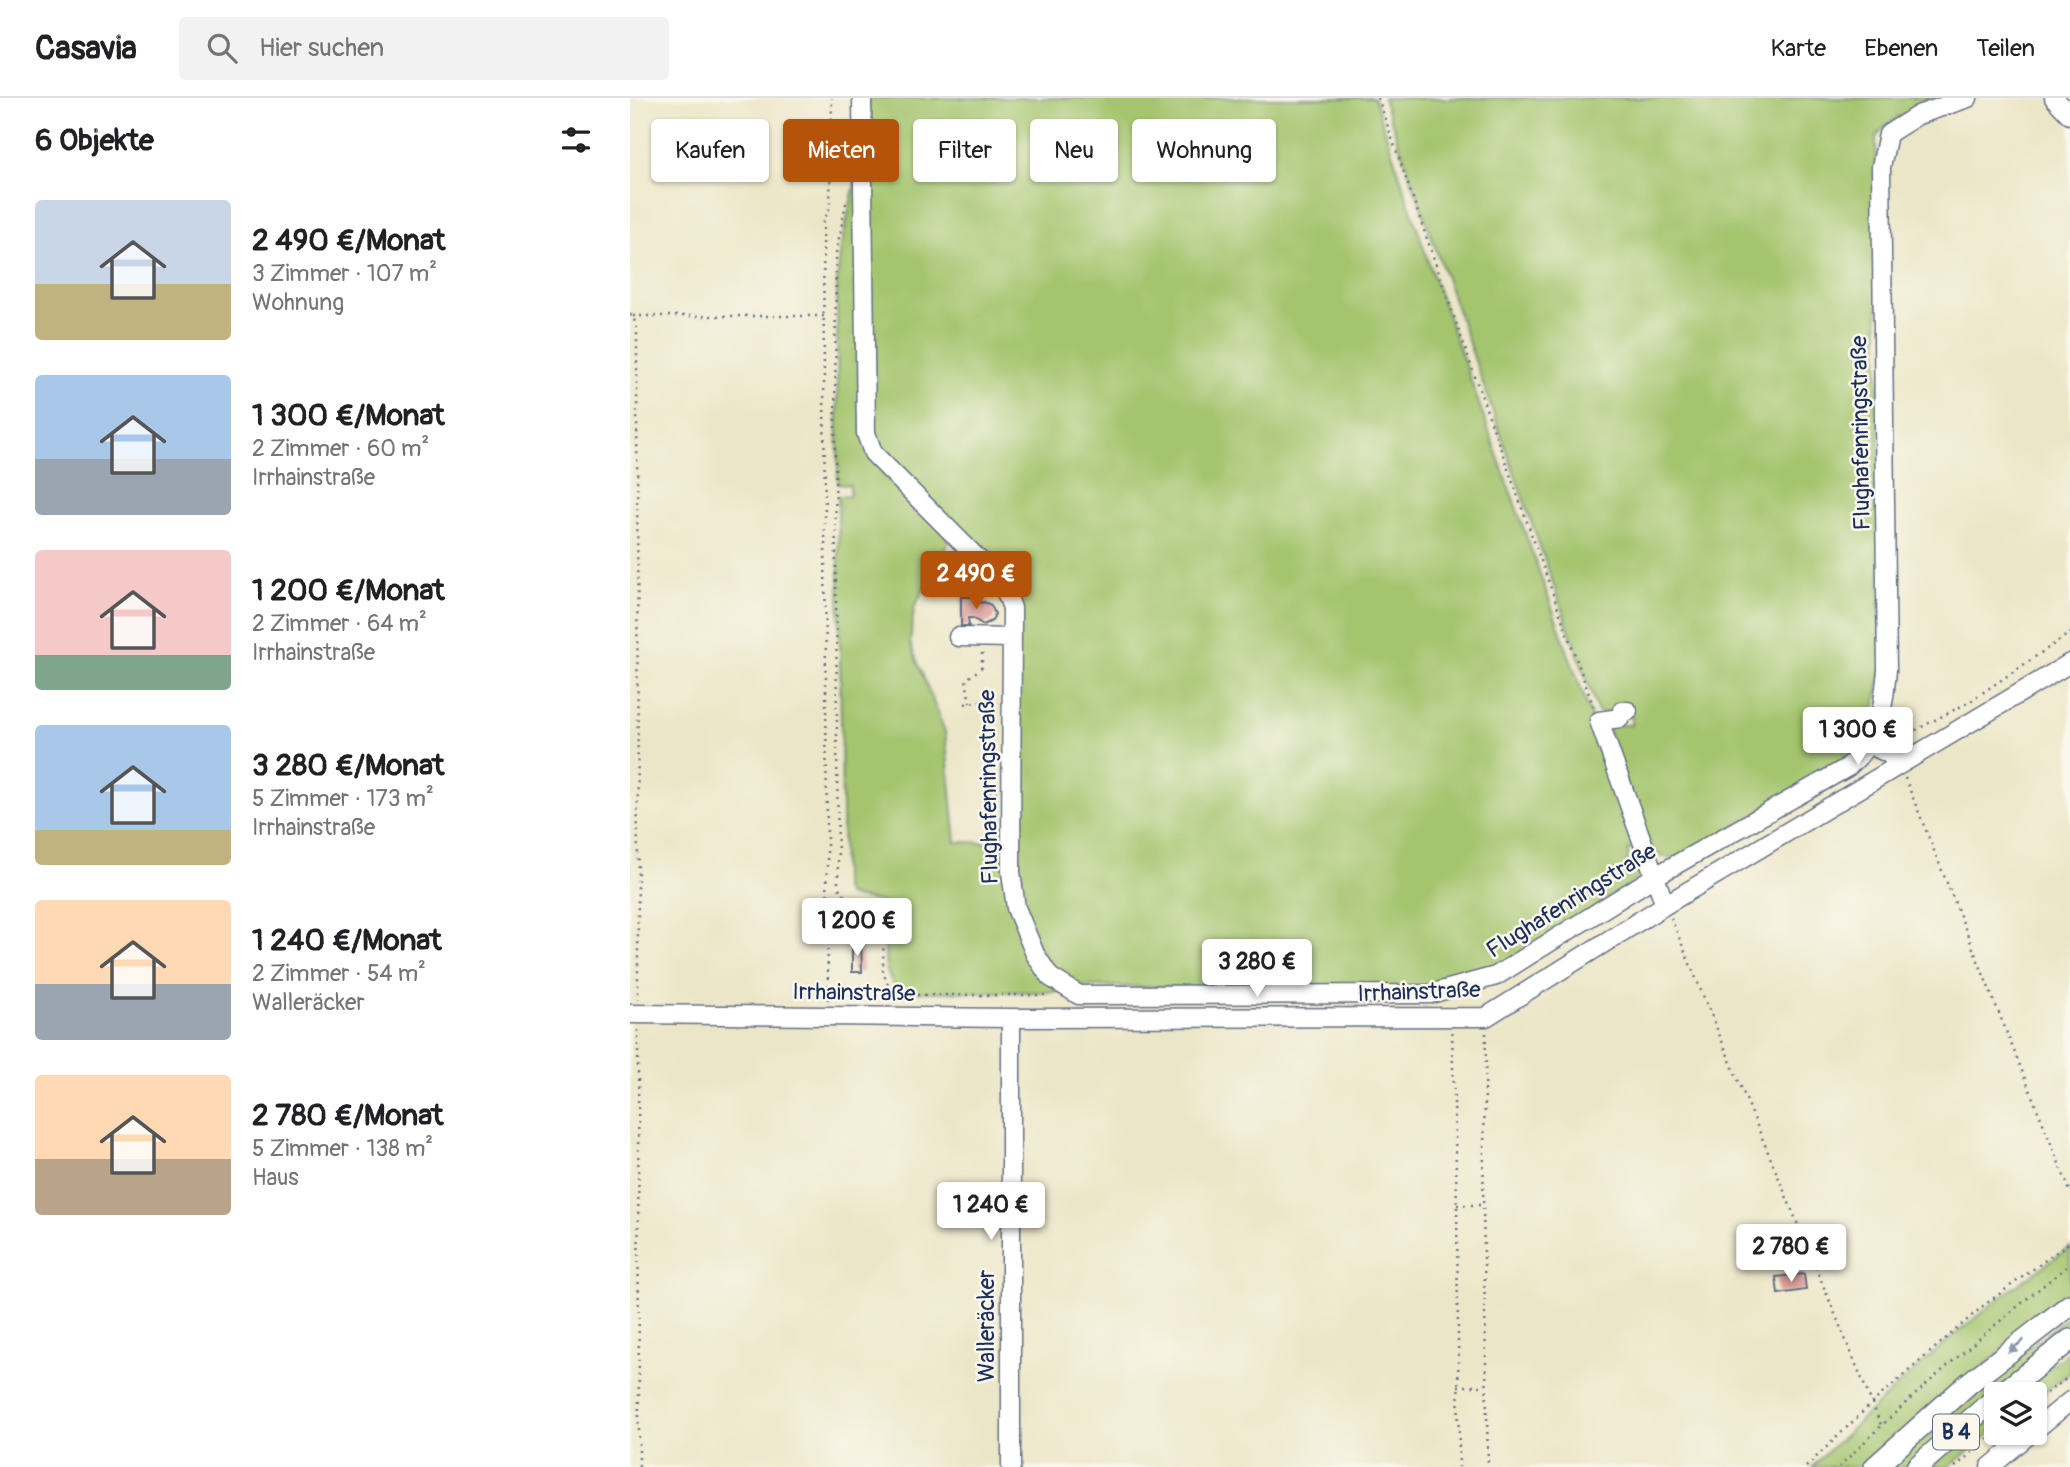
<!DOCTYPE html>
<html lang="de">
<meta charset="utf-8">
<style>
:root{--surface:#fff;--page:#f2f2f2;--text:#202124;--muted:#757577;--line:#e0e0e0;--accent:#b45309}
body{margin:0;font-family:Pangolin,sans-serif;background:var(--page);color:var(--text);height:100vh;display:flex;flex-direction:column;font-size:26px;white-space:nowrap}
*{box-sizing:border-box;margin:0}
p{font-size:23px;color:var(--muted)}
.icon{flex:none;width:38px;height:38px;fill:none;stroke:currentColor;stroke-width:2;stroke-linecap:round;stroke-linejoin:round}
.map{position:relative;flex:1;overflow:hidden}
.side{display:flex;flex-direction:column;background:var(--surface);width:630px}
.side>*{flex:none}
.banner{position:absolute;left:21px;top:21px;width:665px;height:63px;display:flex;gap:14px}
.tools{position:absolute;left:1354px;top:1284px;display:grid;gap:14px}
.tools a{display:grid;place-items:center;width:63px;height:63px;border-radius:7px;background:var(--surface);box-shadow:0 2px 5px #0004;font-size:35px}
.price{position:absolute;translate:-50% -60px;padding:0 16px;border-radius:7px;background:#fff;color:#222;font-size:23px;line-height:46px;filter:drop-shadow(0 2px 4px #0008)}
.price::after{content:'';position:absolute;left:50%;top:42px;width:21px;height:16px;margin-left:-10px;background:inherit;clip-path:polygon(0 0,100% 0,50% 100%)}
.price.active{background:var(--accent);color:#fff}
ul{padding:0;list-style:none}
li{display:flex;align-items:center;gap:21px;height:175px;padding:0 35px}
li span{display:grid;place-items:center;flex:none;width:196px;height:140px;border-radius:7px;color:#555}
li>.icon{margin-inline-start:auto}
span .icon{width:84px;height:84px;fill:#fffc;stroke-width:1}
li b{font-size:30px}
h2{display:flex;justify-content:space-between;align-items:center;height:84px;padding:0 35px;font-size:30px}
.chip{padding:0 24px;border-radius:7px;background:var(--surface);box-shadow:0 2px 5px #0004;font-size:24px;line-height:63px}
.chip.active{background:var(--accent);color:#fff}
header{display:flex;align-items:center;gap:42px;box-sizing:border-box;height:98px;padding:0 35px;background:var(--surface);border-bottom:2px solid var(--line)}
header strong{font-size:33px}
nav{display:flex;gap:38px;margin-inline-start:auto;font-size:24px}
.search{width:490px;height:63px;background:var(--page);display:flex;align-items:center;gap:18px;box-sizing:border-box;padding:0 24px;border-radius:7px;color:var(--muted);font-size:26px}
main{display:flex;flex:1;min-height:0}
.map>svg:first-child{display:block}
</style>
<header>
<strong>Casavia</strong>
<div class="search"><svg class="icon" aria-label="search" viewBox="0 0 24 24"><circle cx="10" cy="10" r="6"/><path d="M15 15l6 6"/></svg>Hier suchen</div>
<nav><a>Karte</a><a>Ebenen</a><a>Teilen</a></nav>
</header>
<main>
<section class="side">
<h2>6 Objekte<svg class="icon" aria-label="filters" viewBox="0 0 24 24"><path d="M4 7h16M4 17h16"/><circle cx="9" cy="7" r="2"/><circle cx="15" cy="17" r="2"/></svg></h2>
<ul>
<li><span style="background:linear-gradient(#c9d6e8 60%,#c2b280 0)"><svg class="icon" aria-label="home" viewBox="0 0 24 24"><path d="M3 11l9-7 9 7M6 9v11h12V9"/></svg></span><div><b>2 490 €/Monat</b><p>3 Zimmer · 107 m²</p><p>Wohnung</p></div></li>
<li><span style="background:linear-gradient(#a9c7e8 60%,#9aa5b1 0)"><svg class="icon" aria-label="home" viewBox="0 0 24 24"><path d="M3 11l9-7 9 7M6 9v11h12V9"/></svg></span><div><b>1 300 €/Monat</b><p>2 Zimmer · 60 m²</p><p>Irrhainstraße</p></div></li>
<li><span style="background:linear-gradient(#f6c9c9 75%,#7fa58c 0)"><svg class="icon" aria-label="home" viewBox="0 0 24 24"><path d="M3 11l9-7 9 7M6 9v11h12V9"/></svg></span><div><b>1 200 €/Monat</b><p>2 Zimmer · 64 m²</p><p>Irrhainstraße</p></div></li>
<li><span style="background:linear-gradient(#a9c7e8 75%,#c2b280 0)"><svg class="icon" aria-label="home" viewBox="0 0 24 24"><path d="M3 11l9-7 9 7M6 9v11h12V9"/></svg></span><div><b>3 280 €/Monat</b><p>5 Zimmer · 173 m²</p><p>Irrhainstraße</p></div></li>
<li><span style="background:linear-gradient(#ffd9b3 60%,#9aa5b1 0)"><svg class="icon" aria-label="home" viewBox="0 0 24 24"><path d="M3 11l9-7 9 7M6 9v11h12V9"/></svg></span><div><b>1 240 €/Monat</b><p>2 Zimmer · 54 m²</p><p>Walleräcker</p></div></li>
<li><span style="background:linear-gradient(#ffd9b3 60%,#b9a48a 0)"><svg class="icon" aria-label="home" viewBox="0 0 24 24"><path d="M3 11l9-7 9 7M6 9v11h12V9"/></svg></span><div><b>2 780 €/Monat</b><p>5 Zimmer · 138 m²</p><p>Haus</p></div></li>
</ul>
</section>
<div class="map">
<svg width="1440" height="1369" viewBox="0 0 1440 1369">
<rect width="100%" height="100%" fill="#fbf7ec"/>
<filter id="ink" filterUnits="userSpaceOnUse"><feTurbulence type="fractalNoise" baseFrequency=".0143" numOctaves="2"/><feDisplacementMap in="SourceGraphic" scale="14" xChannelSelector="R" yChannelSelector="G"/><feConvolveMatrix kernelMatrix="1 2 1 2 8 2 1 2 1" color-interpolation-filters="sRGB"/></filter>
<filter id="wash" filterUnits="userSpaceOnUse"><feTurbulence type="fractalNoise" baseFrequency=".00686" numOctaves="4" result="noise"/><feDisplacementMap in="SourceGraphic" scale="28" xChannelSelector="R" yChannelSelector="G"/><feGaussianBlur stdDeviation="1.57" result="paint"/><feColorMatrix in="noise" values="0 0 0 0 0 0 0 0 0 0 0 0 0 0 0 0 0 1.4 0 .05"/><feComposite in="paint" operator="in"/></filter>
<g filter="url(#wash)">
<rect width="100%" height="100%" fill="#ece6c8"/>
<path fill="#a4c56e" stroke="#607a66" stroke-width="2" d="M238,0h506l56,169 208,581 -10,2v20h12l-1,8 -126,84 -92,28 -343,-4 -23,-12 -11,-14 -25,-63 -3,-293 -2,-18 -142,-146z
M753,0h568c-26,9 -59,15 -75,39l5,534 -7,46 -9,21 -21,26 -165,94c-7,0 -15,1 -21,-4 -20,-16 -42,-101 -51,-129h24l1,-9 -34,-4z
M229,68l3,260 88,114 -36,68 -4,35 35,89 11,110 50,1 1,40 54,109h-158c-33,-22 -8,-57 -20,-89 -13,-5 -25,-3 -37,-9l-3,-11 -5,-387h12v-11l-12,-1 -1,-201 4,-37z
M1440,1149v49l-180,147 -26,24h-52c60,-59 122,-117 188,-169 23,-18 47,-34 70,-51z
M1440,1217v16l-163,136h-19l72,-65z
M1440,1253v22l-35,26v-4h-21z
M1367,1311v19l-48,39h-19z"/>
<g id="blocks">
<path fill="#d9928f" d="M331,499h19l-1,6 5,-1 7,3 4,9 -3,7 -9,4 -10,-7h-5l1,8h-8z
M231,844l1,30h-10v-29z
M1174,1176l2,16 -28,4 -2,-17z"/>
</g>
</g>
<g filter="url(#ink)">
<use href="#blocks" fill-opacity="0" stroke="#646f83" stroke-width="2"/>
<g fill="none" stroke-linecap="round" stroke-linejoin="round">
<defs>
<path id="minor" d="M232,0l4,335 7,20 130,131 9,24 -1,264 5,36 19,46 15,23 29,18 351,-1 66,-18 158,-99 194,-110c32,-29 35,-56 39,-97l-6,-503 7,-33 30,-19 50,-17
M1424,0l16,17
M328,539l54,1
M998,613h-6l-2,7 -21,3 66,184
M1239,646l20,10 10,11
M0,916l381,4 475,-1 179,-112 405,-242
M1405,1332l35,-29
M381,1369v-449
M1360,1369l41,-34"/>
<path id="major" d="M1370,1297l70,-55
M1245,1369l94,-84 101,-78
M1287,1369l80,-70"/>
</defs>
<use href="#minor" stroke="#646f83" stroke-width="21"/>
<use href="#major" stroke="#646f83" stroke-width="24"/>
<path stroke="#646f83" stroke-width="2.5" stroke-dasharray="2 5" stroke-linecap="butt" d="M748,0l104,299 112,311
M216,105l-10,50 -1,187 3,446c17,32 33,6 46,26l-1,60 6,15 13,8h146
M0,217l3,1 4,13 1,670
M3,218h191
M340,605l-4,-23 16,-13v-15
M335,606l16,-3
M1267,642l72,-38 101,-69
M1275,680l165,413
M353,716h3l-1,-21h12
M1041,820l210,507
M198,902l-5,-778 7,-15 2,-109
M8,932l1,437
M822,934l5,173 2,262
M856,935l-3,172 5,262
M827,1107h25
M828,1288h28
M1405,1303l35,-25
M1176,1369l66,-64 111,-97 87,-64
M1209,1369c73,-73 151,-139 231,-203
M1325,1369l42,-36"/>
<use href="#minor" stroke="#fff" stroke-width="18"/>
<use href="#major" stroke="#fff" stroke-width="21"/>
</g>
<defs><path id="oneway-solid" d="M-6-.8H1V-3.2L6.5 0L1 3.2V.8H-6Z" transform="scale(1.75)"/></defs>
<use fill="#8d97ae" href="#oneway-solid" transform="translate(1386 1248) rotate(142)"/>
</g>
<g text-anchor="middle" stroke-width="5" stroke-linejoin="round" paint-order="stroke">
<rect fill="#fbf7ec" stroke="#5e6b89" stroke-width="2" x="1303" y="1316.5" width="46" height="35" rx="5"/>
<g font-size="21" font-weight="bold" fill="#1b2f5e">
<text x="1326" y="1341">B 4</text>
</g>
<g font-size="23" fill="#1b2f5e" stroke="#fbf7ec">
<text transform="translate(1230 335) rotate(-91)" y="8">Flughafenringstraße</text>
<text transform="translate(358 689) rotate(-91)" y="8">Flughafenringstraße</text>
<text transform="translate(941 802) rotate(-32)" y="8">Flughafenringstraße</text>
<text transform="translate(789 893) rotate(-2)" y="8">Irrhainstraße</text>
<text transform="translate(224 894) rotate(1)" y="8">Irrhainstraße</text>
<text transform="translate(356 1228) rotate(-90)" y="8">Walleräcker</text>
</g>
</g>
</svg>
<div class="tools">
<a><svg class="icon" aria-label="layers" viewBox="0 0 24 24"><path d="M12 4l9 5-9 5-9-5zM3 14l9 5 9-5"/></svg></a>
</div>
<b class="price active" style="left:346px;top:513px">2 490 €</b>
<b class="price" style="left:1228px;top:669px">1 300 €</b>
<b class="price" style="left:227px;top:860px">1 200 €</b>
<b class="price" style="left:627px;top:901px">3 280 €</b>
<b class="price" style="left:361px;top:1144px">1 240 €</b>
<b class="price" style="left:1161px;top:1186px">2 780 €</b>
<div class="banner">
<a class="chip">Kaufen</a>
<a class="chip active">Mieten</a>
<a class="chip">Filter</a>
<a class="chip">Neu</a>
<a class="chip">Wohnung</a>
</div>
</div>
</main>
